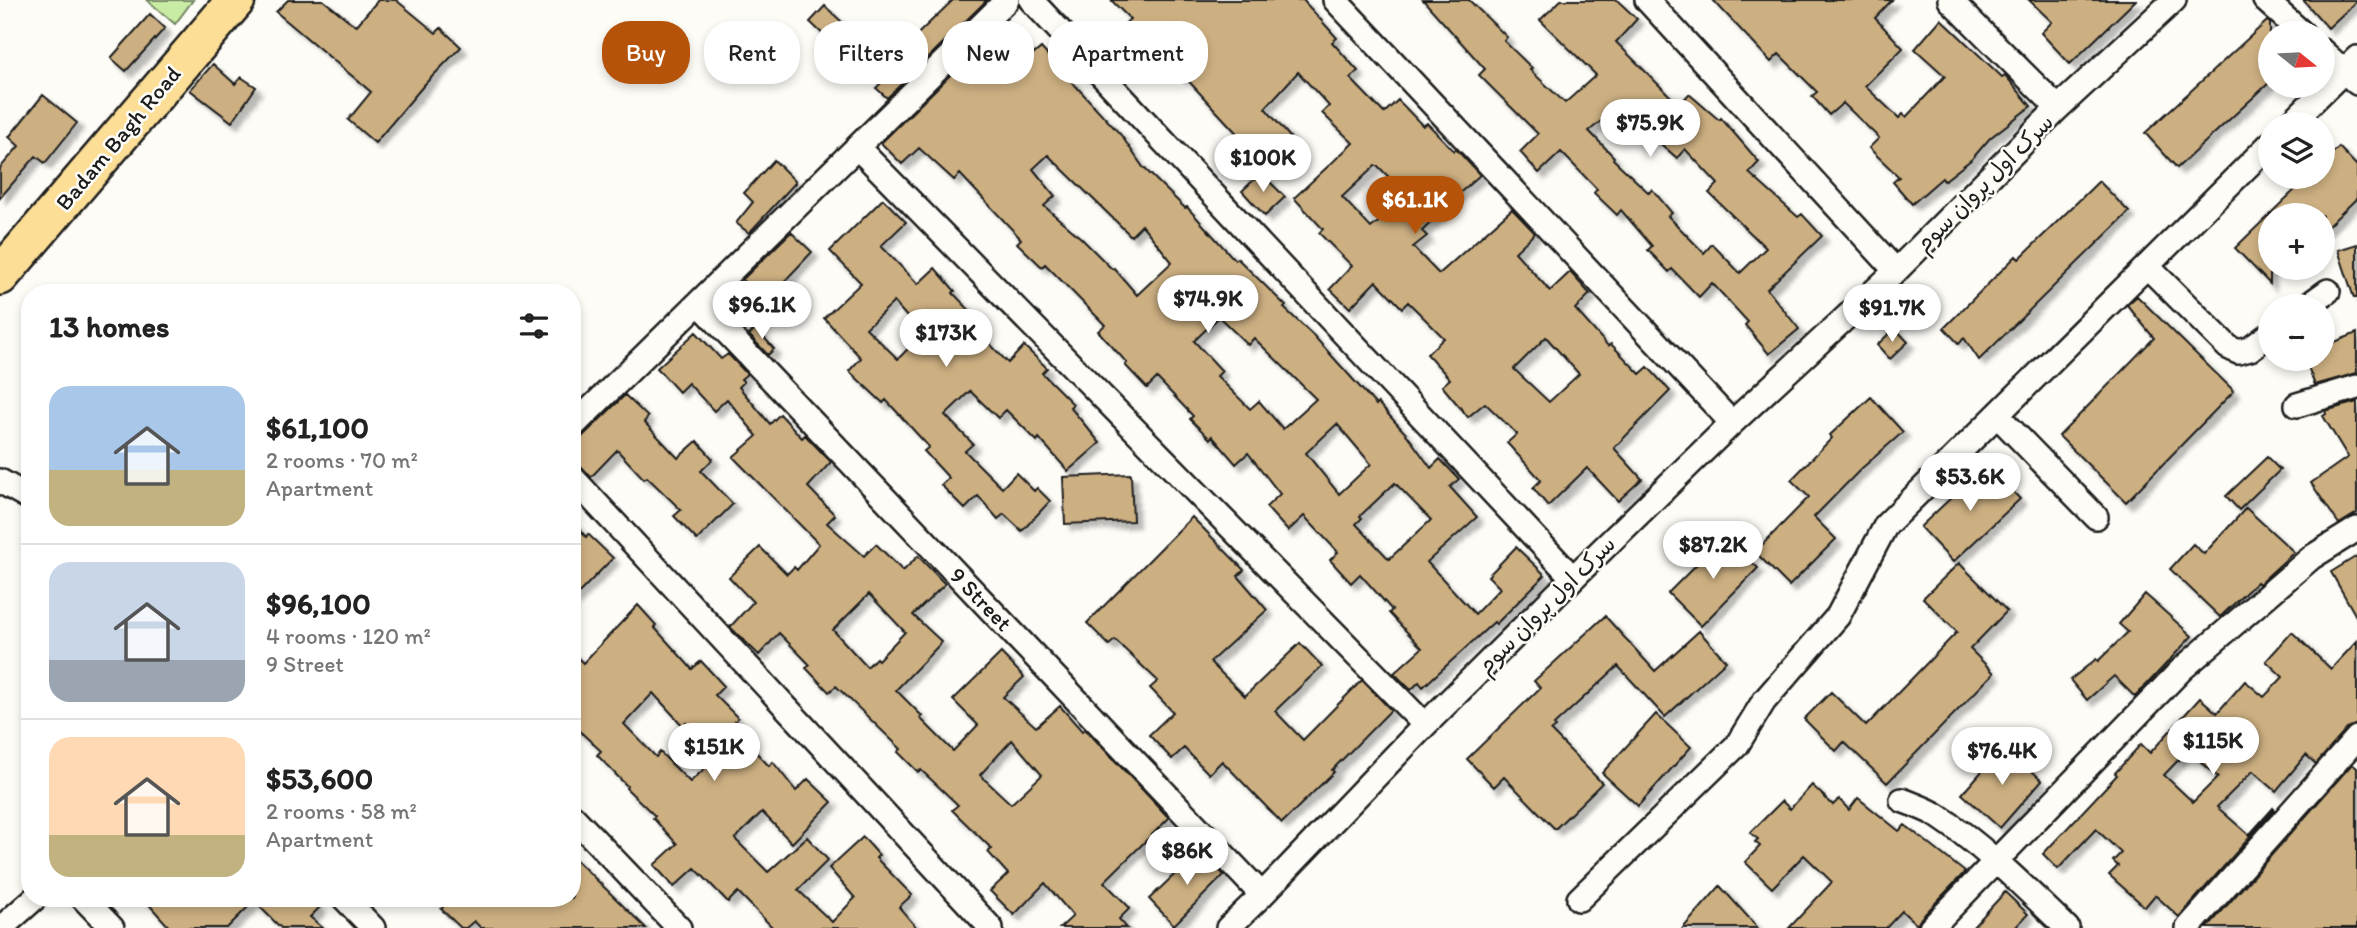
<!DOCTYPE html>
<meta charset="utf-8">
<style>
:root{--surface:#fff;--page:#f2f2f2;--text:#222;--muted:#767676;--line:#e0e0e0;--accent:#b45309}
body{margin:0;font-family:Itim,"Playpen Sans Arabic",sans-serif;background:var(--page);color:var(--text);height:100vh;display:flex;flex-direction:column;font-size:26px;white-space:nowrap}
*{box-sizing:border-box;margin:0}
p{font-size:23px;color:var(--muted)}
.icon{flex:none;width:38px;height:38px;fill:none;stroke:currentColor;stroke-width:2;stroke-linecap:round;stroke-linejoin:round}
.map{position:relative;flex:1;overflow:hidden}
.sheet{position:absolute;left:21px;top:284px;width:560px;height:623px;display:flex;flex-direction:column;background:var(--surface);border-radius:28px;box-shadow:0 4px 10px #0003}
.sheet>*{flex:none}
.top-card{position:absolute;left:602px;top:21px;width:665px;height:63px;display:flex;gap:14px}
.needle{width:46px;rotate:108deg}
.fabs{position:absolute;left:2258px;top:21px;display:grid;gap:14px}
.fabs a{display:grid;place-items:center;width:77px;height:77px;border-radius:50%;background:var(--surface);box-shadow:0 4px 10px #0003;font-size:35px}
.price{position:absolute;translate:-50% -60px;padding:0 16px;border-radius:24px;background:#fff;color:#222;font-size:23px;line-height:46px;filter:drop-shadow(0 2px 4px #0008)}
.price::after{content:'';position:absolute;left:50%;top:42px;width:21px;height:16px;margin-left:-10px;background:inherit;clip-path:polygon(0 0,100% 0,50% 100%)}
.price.current{background:var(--accent);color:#fff}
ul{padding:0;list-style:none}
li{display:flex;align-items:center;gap:21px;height:175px;padding:0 28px}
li+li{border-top:2px solid var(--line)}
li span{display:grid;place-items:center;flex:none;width:196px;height:140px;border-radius:21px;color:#555}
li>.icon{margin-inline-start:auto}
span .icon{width:84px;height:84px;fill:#fffc;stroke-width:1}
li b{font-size:30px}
h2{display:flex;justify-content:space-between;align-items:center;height:84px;padding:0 28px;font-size:30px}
.chip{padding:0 24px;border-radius:28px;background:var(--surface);box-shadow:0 4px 10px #0003;font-size:24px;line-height:63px}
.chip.current{background:var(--accent);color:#fff}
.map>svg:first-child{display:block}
</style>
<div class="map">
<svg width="2357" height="928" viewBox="0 0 2357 928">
<defs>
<filter id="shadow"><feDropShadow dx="6" dy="6" stdDeviation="2" flood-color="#0004"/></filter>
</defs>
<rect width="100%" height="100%" fill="#fdfcf7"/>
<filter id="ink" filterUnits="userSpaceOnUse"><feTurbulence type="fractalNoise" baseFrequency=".0143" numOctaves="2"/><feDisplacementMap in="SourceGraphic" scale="14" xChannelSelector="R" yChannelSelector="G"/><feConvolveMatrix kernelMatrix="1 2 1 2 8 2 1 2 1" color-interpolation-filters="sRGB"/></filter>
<g filter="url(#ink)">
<path fill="#c9eca5" stroke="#728460" stroke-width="2" d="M147,0h46l-18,24z"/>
<path fill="#cdb082" stroke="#1c1c1c" stroke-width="2" fill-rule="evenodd" filter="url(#shadow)" d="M288,0h35l33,26 22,-26h18l40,33 5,-5 20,19 -37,38 -49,58 -27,-23 23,-28 -95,-80z
M953,0h34l-100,98 -11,-10 6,-6 -7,-7z
M1111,0h192l34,38 -5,4 26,29 -8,7 34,35 14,-13 25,26 4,-3 27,28 2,-2 24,26 -35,31 1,2 -24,23 5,5 -14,11 26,27 73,-65 23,24 -20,19 35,39 20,-19 20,22 -15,15 33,37 3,-2 29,30 8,-7 22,24 -56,57 28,31 -24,22 -31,-33 -39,38 -15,-18 8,-8 -34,-37 10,-9 -32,-31 -17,14 -26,-31 8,-7 -23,-25 17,-16 -36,-36 -6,6 -26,-27 -26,27 -20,-19 22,-23 -33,-33 4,-4 -29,-31 59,-55 -31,-30 7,-7 -31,-34 -33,36 25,29 -43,39 -20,-25 15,-12 -59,-64 -2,2 -28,-28 -14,11 -24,-28 15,-13zM1375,166h3l30,31 -37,31 -29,-31zM1546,337l33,37 -30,28 -35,-33z
M1423,0h46l38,37 -3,4 28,27 -2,2 35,33 31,-28 -56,-55 21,-20h56l20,19 -21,23 63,63 10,-11 30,26 2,-2 38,44 -10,11 49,44 4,-3 20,22 -55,53 32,40 -30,25 -24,-29 3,-3 -36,-39 -13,14 -27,-28 -3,3 -21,-22 4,-4 -31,-36 -4,5 -23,-22 3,-4 -36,-37 -22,21 -19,-21 18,-18 -59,-59 6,-6zM1624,102l32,31 -3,4 24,21 8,-9 33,35 -9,9 57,55 -26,25 -28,-29 -8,9 -36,-37 4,-3 -20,-24 -3,4 -36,-34 1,-2 -25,-26z
M1713,0h179l-17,18 28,30 -38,38 34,32 4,-4 3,3 39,-41 -30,-27 26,-30 61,58 3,-2 26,31 -41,32 -18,21 -28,22 -2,-3 -30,26 -19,-22 6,-5 -30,-29 10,-10 -36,-35 -14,12 -17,-19 5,-4 -38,-38 -8,8z
M2029,0h107l-66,64 -29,-31 11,-11z
M2303,0h54v1l-29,27z
M825,6l37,35 -15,16 -37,-35z
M150,14l15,14 -39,43 -15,-13z
M2267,21l3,2v59l-93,86 -32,-35z
M1000,26l13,5 21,23 7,-6 80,87 22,32 42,41 2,-1 48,53 2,-2 49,48 -2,2 30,28 62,69 2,-2 29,32 24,33 9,-9 19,20 -9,8 27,30 -50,45 48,52 25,-26 -12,-12 28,-29 29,28 -49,49 -2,-2 -71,65 -4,-5 -8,8 -17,-17 28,-25 -33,-35 3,-3 -32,-36 -9,9 -21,-23 8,-8 -34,-36 -16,15 -22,-24 14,-13 -32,-41 -12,11 -24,-28 -2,3 -20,-20 3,-3 -36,-38 -10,10 -22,-23 2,-2 -29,-32 7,-6 -60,-61 -3,3 -25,-24 4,-4 -61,-65 -6,6 -35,-32 -17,16 -21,-21zM1048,155l83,81 11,-11 30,37 -35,33 -23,-27 -2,1 -31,-31 -37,-32 11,-10 -22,-27zM1219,317l29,28 6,-7 62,61 -33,30 -24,-28 -9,8 -33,-33 5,-5 -28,-30zM1337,424l34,40 -32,30 -33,-41zM1395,483l36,37 -42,39 -33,-35 6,-6 -2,-2z
M213,64l22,20 6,-7 15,10 -24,35 -42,-32z
M43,95l34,28 -32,40 -9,-7 -36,42v-30l19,-22 -10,-9z
M2339,147l18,19v32l-35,34v-17h-52v69l-35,-36 73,-71h14v-14z
M774,160l22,22 -47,51 -13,-10 17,-21 -9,-9z
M1261,173l24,24 -20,19 -23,-25z
M2099,181l30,31 -150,148 -15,-22 -5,6 -15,-16 72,-72 3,3z
M883,199l23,23 -25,24 37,38 17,-16 20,23 -2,2 26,27 -6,6 35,37 16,-17 23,22 -5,5 31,31 -3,3 30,36 -32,28 -29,-33 -2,3 -31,-31 -8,8 -28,-27 -25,24 28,29 -8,7 37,37 14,-15 18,18 3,-3 13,13 -28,30 -18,-17 -6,5 -20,-23 -13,13 -24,-24 8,-7 -25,-27 5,-4 -43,-47 -3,3 -34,-32 12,-13 -37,-40 37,-35 -31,-32zM894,302l28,32 -24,25 -32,-31z
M791,232l21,20 -47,50 -23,-22z
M2357,244v54h-3l-16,-48z
M2137,296l97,95 -108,111 -67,-66 95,-98 -27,-33z
M756,328l18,21 -6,6 -19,-20z
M1895,328l13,14 -18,17 -13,-14z
M696,332l25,27 7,-5 19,20 -6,5 3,3 -5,5 31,37 10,-10 22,24 3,-3 26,27 -23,25 27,28 -8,8 37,33 12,-12 27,27 15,-15 27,28 -32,31 29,27 -46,48 26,26 -2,2 33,33 25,-26 -25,-25 48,-47 23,24 -21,20 33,30 24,-21 22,25 3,-2 84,89 -65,64 26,26 -11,11 8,9h-67l13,-12 -28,-33 -31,32 -24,-24 18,-17 -20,-22 4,-3 -40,-39 6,-5 -37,-35 -3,2 -20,-20 3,-3 -65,-63 -7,6 -23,-24 4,-3 -31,-32 -20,22 -29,-28 23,-25 -24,-25 31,-30 27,27 7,-7 3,3 22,-26 -86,-87 24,-21 -30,-37 -13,12 -26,-28 -9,9 -22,-24zM869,594l36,38 -27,28 -2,-2 -9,9 -34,-37zM1012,740l30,35 -31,29 -31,-29z
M2357,333v40l-42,12 -10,-26h17v-12z
M625,395l23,22 -4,5 34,36 19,-17 16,18 -12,12 32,33 -36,36 -23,-24 7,-6 -34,-33 -3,2 -27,-29 -26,27 -9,-10 -10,-4v-22l10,-4z
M1871,397l32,35 -42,37 -47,48 22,22 -47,47 -34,-34 54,-55 -18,-17 41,-42 -2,-3z
M2357,402v111l-18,11 -28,-41 37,-26 -25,-41 3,-2 -1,-3z
M2267,457l13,13 -41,40 -13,-14z
M1987,464l33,35 -67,63 -33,-35z
M1131,474l2,47 -68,3 -2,-47z
M2246,508l48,44 -35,32 -2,-2 -37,35 -50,-48 23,-25 11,10z
M1192,517l52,53 -6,6 29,34 -57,52 35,34 55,-53 22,23 -47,45 28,29 59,-60 29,30 -59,60 2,2 -52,51 -60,-62 -13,13 -25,-26 -12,11 -23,-24 24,-23 -23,-24 8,-7 -43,-41 -6,5 -22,-22z
M572,521l14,16 2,-3 25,24 -41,42z
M1725,536l33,32 -57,58 -33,-33z
M2357,556v62l-26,-46z
M1959,563l48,48 -37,38 24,24 -107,110 -43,-41 -8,9 -32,-32 27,-27 35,34 91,-94 -34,-34z
M2145,594l47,42 -57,61 -21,-21 -27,24 -17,-20 26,-21 2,2 30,-29 -9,-8z
M638,605l18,20 -2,2 38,42 9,-8 23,25 -9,9 23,23 -7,8 38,40 4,-4 23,29 12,-12 24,23 -40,41 -30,-31 -27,27 33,33 39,-35 21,23 -30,30 34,32 23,-24 -26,-30 34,-31 16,18 -3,3 36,37 -13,12 18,21h-144l-35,-36 -10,10 -33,-34 -21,19 -20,-22 23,-21 -24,-26 2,-2 -29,-28 1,-2 -30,-31 4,-4 -29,-27v-72l11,11zM653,693l30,33 3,-3 33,32 -29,27 -30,-30 -4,5 -32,-33z
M1605,616l50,55 44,-40 27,30 -61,56 -47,-51 -64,59 2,2 -5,4 51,52 -47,46 -51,-52 -10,10 -27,-28 73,-71 -6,-7z
M2292,632l39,37 26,-28v83l-10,5 -31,35 -10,-9 -30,36 -23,-20 -36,36 32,28 24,-27 1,2 -95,107 -24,-22 -10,12 -36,-32 9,-9 -5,-5 8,-8 -25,-24 -38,40 -15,-15 74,-79 -2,-2 26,-29 9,9 50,-55 17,15 28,-32 19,16 19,-20 -17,-16zM2188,750l30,27 -25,25 -29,-27z
M1656,714l35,33 -53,59 -36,-33z
M2004,746l38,34 -42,48 -38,-34z
M2352,764l5,4v160h-150z
M1812,785l21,20 6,-6 10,11 9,-12 41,33 6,-6 60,47 -44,46 -4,7 -15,-14 -16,17h-97l43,-46 -28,-27 -32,33 -27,-26 15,-16 -5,-4 3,-3 -8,-6 32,-32 8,8z
M1200,850l24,25 -50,50 -25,-26z
M572,856l74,72h-165l-7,-7 -8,7h-5l-20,-19 2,-2 -9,-9h138z
M1720,886l38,42h-75z
M2005,892l23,22 -13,14h-43z
M143,898h167l10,9 -10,10 13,11h-42l-27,-27 -27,27h-57z"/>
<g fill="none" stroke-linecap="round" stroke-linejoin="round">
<defs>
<path id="street" d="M1031,0l542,578
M1335,0l397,423
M1647,0l249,271
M1950,0l108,108
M2265,0l37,33
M2322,51l35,32
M2290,124l67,-66
M858,148l567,577
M2147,266l81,81 10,5 12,-3 20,-15
M699,303l563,592
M2307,306l21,-15
M2297,405l60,-18
M1997,415l99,102
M572,427l435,-427
M572,477l419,451
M0,481l30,17
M1902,800c12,5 25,9 36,16 47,31 88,73 129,112
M572,816l107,112
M83,898l29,30
M344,898l29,30
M1579,899l158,-154 27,-44 74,-85 48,-91 384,-381
M1,928l34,-30
M1228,928l34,-33 163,-170 148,-147 159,-155 164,-152 162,-163 116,-108
M1931,928l251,-259 130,-112 45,-28
M2188,928l169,-190"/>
<path id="primary" d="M0,276l236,-276"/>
</defs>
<use href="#street" stroke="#1c1c1c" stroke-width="28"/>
<use href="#primary" stroke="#1c1c1c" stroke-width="42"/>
<use href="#street" stroke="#fdfcf7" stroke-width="23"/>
<use href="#primary" stroke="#fcde96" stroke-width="37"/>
</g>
</g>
<g text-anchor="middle" stroke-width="5" stroke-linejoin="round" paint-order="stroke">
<g font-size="23" fill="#1c1c1c" stroke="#fdfcf7">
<text transform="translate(118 138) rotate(-50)" y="8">Badam Bagh Road</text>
<text transform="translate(1984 183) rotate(-45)" y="8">سرک اول پروان سوم</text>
<text transform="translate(981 599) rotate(46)" y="8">9 Street</text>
<text transform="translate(1546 605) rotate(-45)" y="8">سرک اول پروان سوم</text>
</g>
</g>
</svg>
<div class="fabs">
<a><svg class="needle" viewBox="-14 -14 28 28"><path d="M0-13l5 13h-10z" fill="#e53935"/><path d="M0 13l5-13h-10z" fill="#767676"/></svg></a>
<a><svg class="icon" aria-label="layers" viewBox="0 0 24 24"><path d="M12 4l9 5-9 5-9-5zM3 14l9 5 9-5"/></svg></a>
<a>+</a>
<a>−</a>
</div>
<b class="price" style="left:1650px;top:159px">$75.9K</b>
<b class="price" style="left:1263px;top:194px">$100K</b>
<b class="price current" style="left:1415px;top:236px">$61.1K</b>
<b class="price" style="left:1208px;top:335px">$74.9K</b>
<b class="price" style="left:762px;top:341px">$96.1K</b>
<b class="price" style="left:1892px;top:344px">$91.7K</b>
<b class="price" style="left:946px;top:369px">$173K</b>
<b class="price" style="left:1970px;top:513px">$53.6K</b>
<b class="price" style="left:1713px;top:581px">$87.2K</b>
<b class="price" style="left:2213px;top:777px">$115K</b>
<b class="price" style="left:714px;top:783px">$151K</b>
<b class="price" style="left:2002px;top:787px">$76.4K</b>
<b class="price" style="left:1187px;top:887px">$86K</b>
<div class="top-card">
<a class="chip current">Buy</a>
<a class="chip">Rent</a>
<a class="chip">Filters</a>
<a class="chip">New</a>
<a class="chip">Apartment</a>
</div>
<section class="sheet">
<h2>13 homes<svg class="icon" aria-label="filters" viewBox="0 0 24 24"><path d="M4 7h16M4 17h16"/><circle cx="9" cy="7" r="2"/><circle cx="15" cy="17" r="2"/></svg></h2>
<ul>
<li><span style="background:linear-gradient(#a9c7e8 60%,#c2b280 0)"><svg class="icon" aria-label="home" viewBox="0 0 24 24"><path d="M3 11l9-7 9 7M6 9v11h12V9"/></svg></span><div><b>$61,100</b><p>2 rooms · 70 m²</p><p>Apartment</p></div></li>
<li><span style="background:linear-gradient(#c9d6e8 70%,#9aa5b1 0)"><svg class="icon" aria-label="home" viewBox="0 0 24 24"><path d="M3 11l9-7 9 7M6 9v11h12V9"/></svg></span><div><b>$96,100</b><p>4 rooms · 120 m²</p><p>9 Street</p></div></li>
<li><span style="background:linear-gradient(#ffd9b3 70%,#c2b280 0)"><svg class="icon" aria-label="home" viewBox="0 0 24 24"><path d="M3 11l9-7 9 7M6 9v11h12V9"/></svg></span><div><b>$53,600</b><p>2 rooms · 58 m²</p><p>Apartment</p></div></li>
</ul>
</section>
</div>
